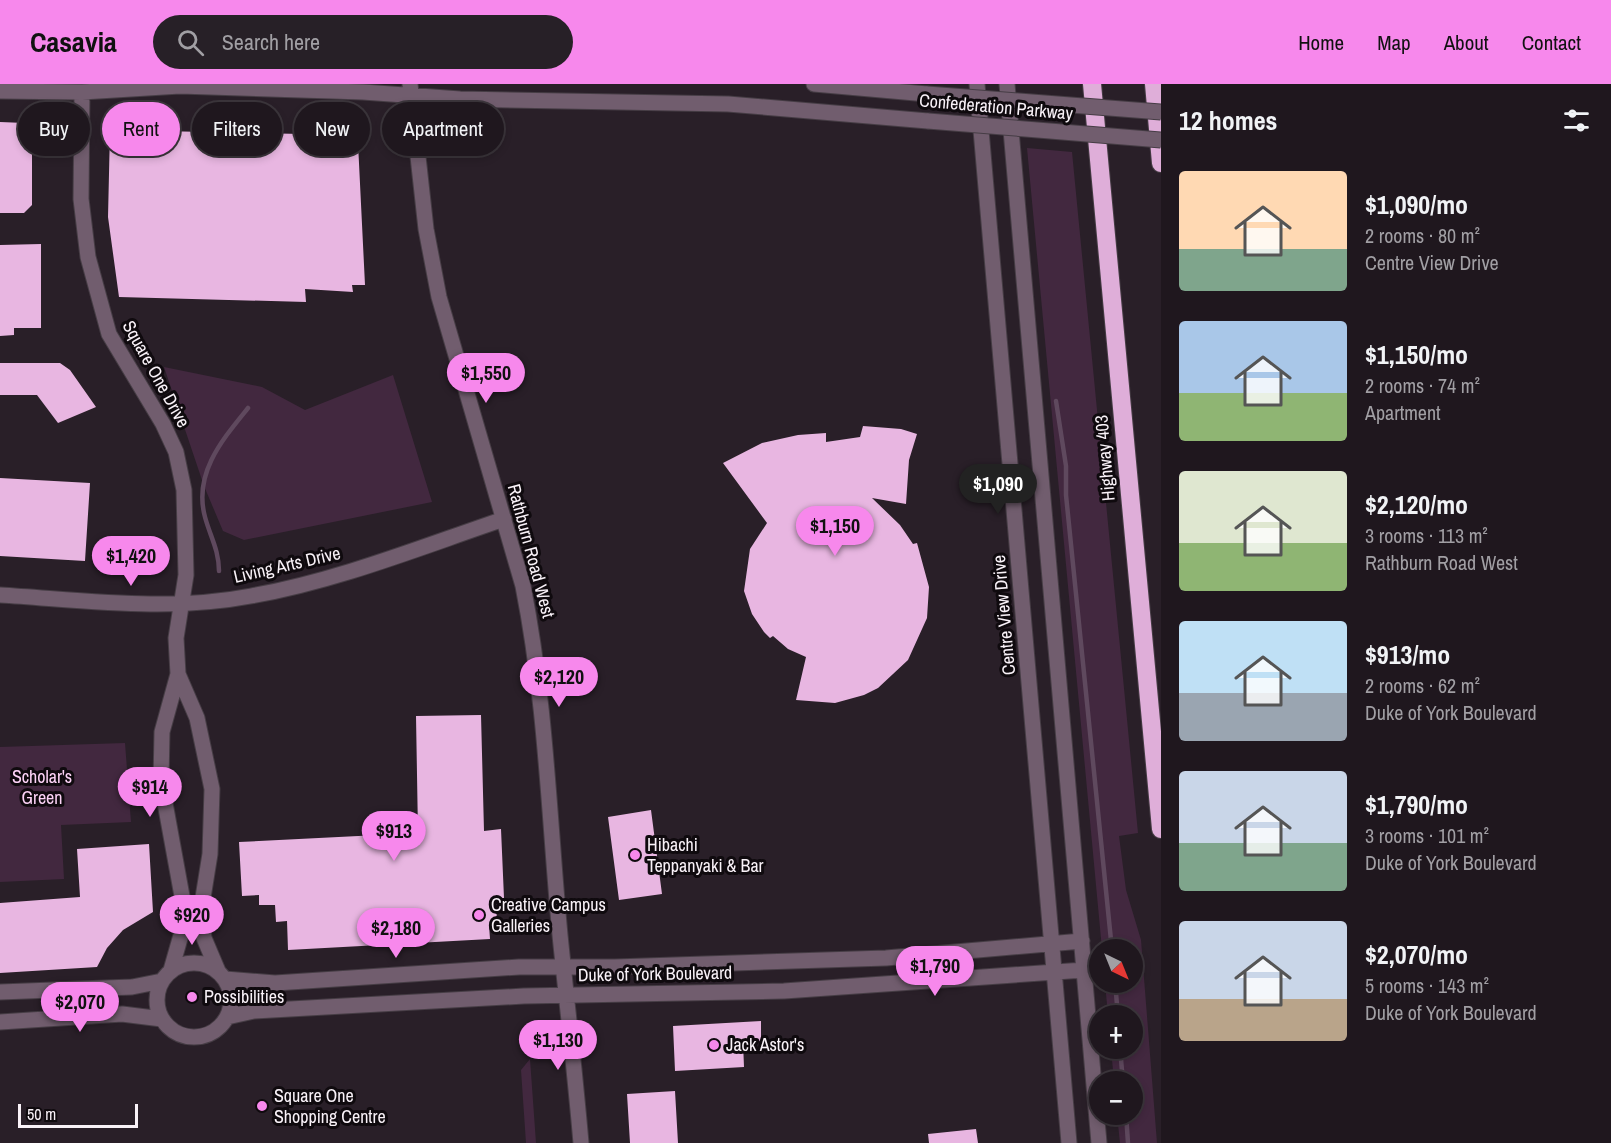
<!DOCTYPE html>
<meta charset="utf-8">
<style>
:root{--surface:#1f171e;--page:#272027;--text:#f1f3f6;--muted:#a19fa4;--line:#3c363c;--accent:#f788ec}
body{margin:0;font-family:"Archivo Narrow",sans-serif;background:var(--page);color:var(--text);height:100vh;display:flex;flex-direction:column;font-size:22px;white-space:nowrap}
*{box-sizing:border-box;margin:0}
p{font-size:20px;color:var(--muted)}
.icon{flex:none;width:33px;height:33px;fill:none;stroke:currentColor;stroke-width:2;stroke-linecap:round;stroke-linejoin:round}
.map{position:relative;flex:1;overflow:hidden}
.details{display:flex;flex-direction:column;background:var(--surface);width:450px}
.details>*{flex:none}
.top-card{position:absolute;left:18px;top:18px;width:570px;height:54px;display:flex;gap:12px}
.needle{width:39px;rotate:137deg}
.fabs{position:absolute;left:1089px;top:855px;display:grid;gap:12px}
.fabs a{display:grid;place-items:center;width:54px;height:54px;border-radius:50%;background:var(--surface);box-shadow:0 3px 9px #0003,0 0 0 2px var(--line);font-size:30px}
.scale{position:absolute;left:18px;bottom:15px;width:120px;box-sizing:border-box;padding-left:6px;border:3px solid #f9f2f8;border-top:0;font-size:16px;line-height:21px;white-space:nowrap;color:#f9f2f8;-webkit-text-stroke:4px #0f0a0e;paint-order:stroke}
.price{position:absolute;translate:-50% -51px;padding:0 14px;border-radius:21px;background:var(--accent);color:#111;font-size:20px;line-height:39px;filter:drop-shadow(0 2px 3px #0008)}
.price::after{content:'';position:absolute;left:50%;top:36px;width:18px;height:14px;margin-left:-9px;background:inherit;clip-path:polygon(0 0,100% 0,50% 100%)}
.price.active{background:#222;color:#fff}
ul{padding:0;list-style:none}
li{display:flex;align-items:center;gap:18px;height:150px;padding:0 18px}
li span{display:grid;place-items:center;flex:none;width:168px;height:120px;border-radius:6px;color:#555}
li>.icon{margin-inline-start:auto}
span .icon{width:72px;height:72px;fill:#fffc;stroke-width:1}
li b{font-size:26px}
h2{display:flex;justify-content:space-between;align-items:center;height:72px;padding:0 18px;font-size:26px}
.chip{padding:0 21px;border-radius:27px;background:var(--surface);box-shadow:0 3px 9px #0003,0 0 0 2px var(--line);font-size:21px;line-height:54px}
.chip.active{background:var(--accent);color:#111}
header{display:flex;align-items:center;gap:36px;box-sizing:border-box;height:84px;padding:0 30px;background:var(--accent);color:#111}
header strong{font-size:28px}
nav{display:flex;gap:33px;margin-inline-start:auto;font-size:21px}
.search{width:420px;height:54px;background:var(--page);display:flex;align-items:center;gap:15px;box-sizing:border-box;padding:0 21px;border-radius:33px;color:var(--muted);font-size:22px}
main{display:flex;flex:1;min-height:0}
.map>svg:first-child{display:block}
</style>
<header>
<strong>Casavia</strong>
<div class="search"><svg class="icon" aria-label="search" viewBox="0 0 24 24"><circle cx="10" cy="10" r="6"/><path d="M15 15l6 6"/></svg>Search here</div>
<nav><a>Home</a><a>Map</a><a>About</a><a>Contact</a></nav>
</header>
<main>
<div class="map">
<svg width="1161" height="1059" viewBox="0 0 1161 1059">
<rect width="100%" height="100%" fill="#291f28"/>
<path fill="#42283f" d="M1027,64l45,4 66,681 -19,3 7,54 15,50 16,203h-37l-3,-28 15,-1v-32l-18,-1 -3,-32 21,-1v-32l-24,-1 -3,-32 27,-1v-32l-30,-1z
M164,283l98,20 43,23 88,-35 39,127 -188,38 -21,-9 -19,-45z
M125,659l6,79 -70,3 3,54 -64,3v-135z
M530,975l6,84h-10l-5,-73z"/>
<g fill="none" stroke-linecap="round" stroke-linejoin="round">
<path stroke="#5f495e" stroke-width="4.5" d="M1056,317l10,65v29l46,455
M219,487c0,-21 -9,-35 -14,-54 -12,-44 18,-78 43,-109
M1115,898l3,34
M1120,964l3,34
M1126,1030l2,29"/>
</g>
<path fill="#e8b6e1" d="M0,38l25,1 7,7v75l-8,8h-24z
M110,46l241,5 7,8 7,142h-13l1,7 -48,-3 1,13 -187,-5 -11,-80z
M41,160v84h-27v7l-14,1v-91z
M0,279h60l10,7 26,37 -38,16 -21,-28h-37z
M863,342l38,3 16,5 -8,26 -3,44 -34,-6 28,27 13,19 4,-1 12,44 -2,31 -19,42 -30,28 -14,7 -29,8 -39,-3 10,-43 -18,-8 -15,-13 -3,2 -6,-6 -12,-18 -8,-23 6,-42 17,-26 -44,-60 39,-20 36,-8 28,-2v9l34,-5z
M0,394l90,5 -5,78 -85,-5z
M481,631l3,116 17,-2 3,69 -8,1 1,25 -8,1 1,14 -202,11 -1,-29 -11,1 -1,-17h-16v-10l-17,1 -3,-54 179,-9 -2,-117z
M651,726l11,84 -43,6 -11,-83z
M149,760l4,68 -30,18 -16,18 -10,19 -97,6v-70l80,-6 -3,-48z
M761,937v20l-18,1 1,25 -69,4 -2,-45z
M675,1007l3,52h-48l-3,-49z
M976,1045l2,14h-49l-1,-9z"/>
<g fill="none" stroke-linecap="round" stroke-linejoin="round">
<defs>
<path id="minor" d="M410,0l16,145 13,68 84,289c23,116 26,232 37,349 7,69 15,138 21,208
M814,0l113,10
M977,0l92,1059
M1007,0l92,1059
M0,7l82,1 98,-6 183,6 97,7 268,5 200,17
M82,8l-1,107 7,58 21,77 54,90 13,28 8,38 2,85 -10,63 2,36 19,44 15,71 -2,65 -9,56 3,28 14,33
M0,511c83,5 168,17 251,1 86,-15 170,-49 253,-77
M157 916a37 37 0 1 1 74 0a37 37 0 1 1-74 0Z
M171,886l12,-42 -1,-32 -21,-115 1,-49 16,-58
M225,895l50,4 244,-16h96l271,-9 196,-17
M0,908l132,-5 30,-6
M227,933l27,-6 270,-15 260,-5 300,-21
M0,938l122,-8 40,5"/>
<path id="highway" d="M1092,0l69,745
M1154,0l7,79"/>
</defs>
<use href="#minor" stroke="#463d45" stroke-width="17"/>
<use href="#highway" stroke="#463d45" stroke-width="20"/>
<use href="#minor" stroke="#715d6e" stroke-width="15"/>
<use href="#highway" stroke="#dfaed9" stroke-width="18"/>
<defs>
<path id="minor-bridge" d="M927,10l234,18
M928,37l233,19"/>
</defs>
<use href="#minor-bridge" stroke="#463d45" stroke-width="17" stroke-linecap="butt"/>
<use href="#minor-bridge" stroke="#715d6e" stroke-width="15"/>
</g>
<g fill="#f788ec" stroke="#0f0a0e" stroke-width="2">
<circle cx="635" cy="771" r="6"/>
<circle cx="479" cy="831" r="6"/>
<circle cx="192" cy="913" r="6"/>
<circle cx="714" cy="961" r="6"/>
<circle cx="262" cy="1022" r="6"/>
</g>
<g text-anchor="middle" stroke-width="6" stroke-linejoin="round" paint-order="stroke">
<g font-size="18" fill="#f9f2f8" stroke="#0f0a0e">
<text transform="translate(996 23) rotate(5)" y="6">Confederation Parkway</text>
<text transform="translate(156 290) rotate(61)" y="6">Square One Drive</text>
<text transform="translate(1105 374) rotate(-95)" y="6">Highway 403</text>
<text transform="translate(531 467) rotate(75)" y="6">Rathburn Road West</text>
<text transform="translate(287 481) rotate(-13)" y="6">Living Arts Drive</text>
<text transform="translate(1004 531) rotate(-95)" y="6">Centre View Drive</text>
<text transform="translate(655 890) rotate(-1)" y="6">Duke of York Boulevard</text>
</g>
<g font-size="18" fill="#fdd3f7" stroke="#0f0a0e">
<text x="42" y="699">Scholar's<tspan x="42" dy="21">Green</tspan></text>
</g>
<g font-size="18" fill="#f9f2f8" stroke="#0f0a0e" text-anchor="start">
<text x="647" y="767">Hibachi<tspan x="647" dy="21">Teppanyaki &amp; Bar</tspan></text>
<text x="491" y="827">Creative Campus<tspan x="491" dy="21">Galleries</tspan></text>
<text x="204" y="919">Possibilities</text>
<text x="726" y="967">Jack Astor's</text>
<text x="274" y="1018">Square One<tspan x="274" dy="21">Shopping Centre</tspan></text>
</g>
</g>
</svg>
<div class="fabs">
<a><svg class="needle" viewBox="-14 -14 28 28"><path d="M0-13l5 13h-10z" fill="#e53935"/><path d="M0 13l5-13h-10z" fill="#a19fa4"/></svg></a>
<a>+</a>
<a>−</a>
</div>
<div class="scale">50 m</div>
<b class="price" style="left:486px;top:320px">$1,550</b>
<b class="price active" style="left:998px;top:431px">$1,090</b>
<b class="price" style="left:835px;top:473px">$1,150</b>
<b class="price" style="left:131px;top:503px">$1,420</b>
<b class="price" style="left:559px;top:624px">$2,120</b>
<b class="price" style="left:150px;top:734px">$914</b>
<b class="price" style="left:394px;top:778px">$913</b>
<b class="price" style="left:192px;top:862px">$920</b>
<b class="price" style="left:396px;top:875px">$2,180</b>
<b class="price" style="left:935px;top:913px">$1,790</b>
<b class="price" style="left:80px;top:949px">$2,070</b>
<b class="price" style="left:558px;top:987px">$1,130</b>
<div class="top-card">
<a class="chip">Buy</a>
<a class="chip active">Rent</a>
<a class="chip">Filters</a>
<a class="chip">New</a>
<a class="chip">Apartment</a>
</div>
</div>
<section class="details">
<h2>12 homes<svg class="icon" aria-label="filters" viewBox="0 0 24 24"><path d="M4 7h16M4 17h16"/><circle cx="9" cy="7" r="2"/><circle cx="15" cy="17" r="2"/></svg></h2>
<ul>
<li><span style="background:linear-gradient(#ffd9b3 65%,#7fa58c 0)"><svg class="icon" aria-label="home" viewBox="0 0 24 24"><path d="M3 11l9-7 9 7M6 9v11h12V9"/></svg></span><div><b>$1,090/mo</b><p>2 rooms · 80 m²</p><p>Centre View Drive</p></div></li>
<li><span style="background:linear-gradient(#a9c7e8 60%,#8fb573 0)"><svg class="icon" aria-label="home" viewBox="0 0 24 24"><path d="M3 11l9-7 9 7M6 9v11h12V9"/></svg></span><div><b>$1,150/mo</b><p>2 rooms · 74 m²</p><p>Apartment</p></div></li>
<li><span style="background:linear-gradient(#dfe7d0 60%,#8fb573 0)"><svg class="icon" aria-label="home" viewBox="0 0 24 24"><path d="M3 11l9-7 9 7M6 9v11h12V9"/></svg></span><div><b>$2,120/mo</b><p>3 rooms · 113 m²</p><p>Rathburn Road West</p></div></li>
<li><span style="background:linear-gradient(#bfe0f5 60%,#9aa5b1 0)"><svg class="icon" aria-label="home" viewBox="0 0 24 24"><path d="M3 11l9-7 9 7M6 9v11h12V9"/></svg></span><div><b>$913/mo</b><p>2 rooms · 62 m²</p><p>Duke of York Boulevard</p></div></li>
<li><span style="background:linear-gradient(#c9d6e8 60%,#7fa58c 0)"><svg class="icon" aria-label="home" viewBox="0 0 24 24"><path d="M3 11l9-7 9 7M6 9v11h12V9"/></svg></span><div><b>$1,790/mo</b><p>3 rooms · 101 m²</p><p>Duke of York Boulevard</p></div></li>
<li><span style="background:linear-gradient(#c9d6e8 65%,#b9a48a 0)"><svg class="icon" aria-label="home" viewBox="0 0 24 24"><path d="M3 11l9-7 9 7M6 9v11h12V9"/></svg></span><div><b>$2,070/mo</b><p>5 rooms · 143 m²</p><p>Duke of York Boulevard</p></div></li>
</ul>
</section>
</main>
